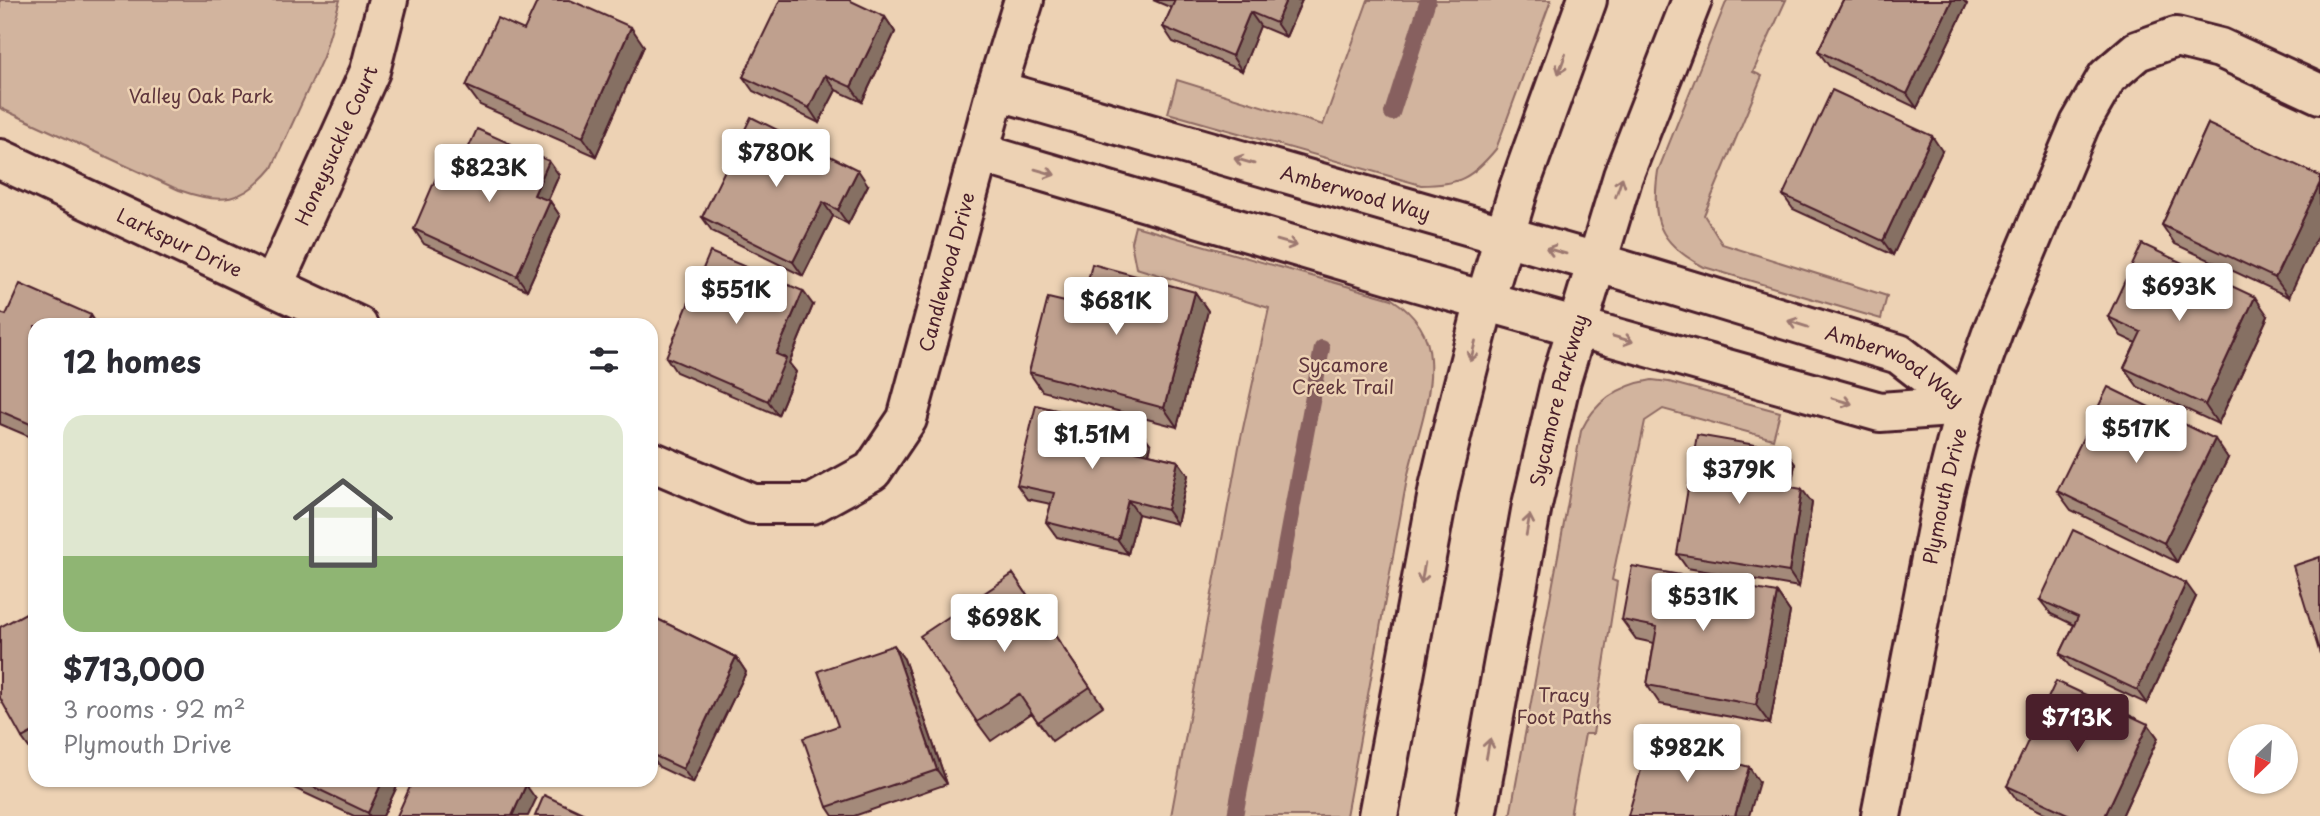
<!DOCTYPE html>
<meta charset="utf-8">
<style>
:root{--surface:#fff;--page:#f2f2f3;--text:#2b2b33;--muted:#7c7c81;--line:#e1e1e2;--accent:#4a1f2b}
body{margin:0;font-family:"Playpen Sans",sans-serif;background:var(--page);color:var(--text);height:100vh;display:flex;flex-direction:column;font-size:26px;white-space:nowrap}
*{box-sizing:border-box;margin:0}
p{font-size:23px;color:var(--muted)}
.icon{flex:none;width:38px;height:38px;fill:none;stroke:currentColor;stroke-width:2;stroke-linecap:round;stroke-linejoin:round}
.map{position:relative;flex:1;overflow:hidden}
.drawer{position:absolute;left:28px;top:318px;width:630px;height:469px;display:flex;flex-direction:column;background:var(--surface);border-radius:21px;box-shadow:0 2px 5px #0004}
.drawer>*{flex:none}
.needle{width:46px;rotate:205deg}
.tools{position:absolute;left:2228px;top:724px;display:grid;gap:14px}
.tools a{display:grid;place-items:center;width:70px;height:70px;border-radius:50%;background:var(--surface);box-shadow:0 2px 5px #0004;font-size:35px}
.price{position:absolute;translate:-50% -60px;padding:0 16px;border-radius:7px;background:#fff;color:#222;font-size:23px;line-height:46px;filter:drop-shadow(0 2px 4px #0008)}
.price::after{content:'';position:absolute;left:50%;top:42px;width:21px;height:16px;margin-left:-10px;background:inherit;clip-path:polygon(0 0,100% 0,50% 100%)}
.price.selected{background:var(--accent);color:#fff}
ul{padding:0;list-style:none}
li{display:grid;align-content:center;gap:14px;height:371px;padding:0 35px}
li+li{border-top:2px solid var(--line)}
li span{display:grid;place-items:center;height:217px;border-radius:21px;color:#555}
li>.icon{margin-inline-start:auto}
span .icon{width:126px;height:126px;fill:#fffc;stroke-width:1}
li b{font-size:30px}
h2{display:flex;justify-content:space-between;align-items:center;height:84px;padding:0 35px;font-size:30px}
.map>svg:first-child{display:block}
</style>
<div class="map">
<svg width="2320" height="816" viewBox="0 0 2320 816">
<rect width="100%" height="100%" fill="#edd2b4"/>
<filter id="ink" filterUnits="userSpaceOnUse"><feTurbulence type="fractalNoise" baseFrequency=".0143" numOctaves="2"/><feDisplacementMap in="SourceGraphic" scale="14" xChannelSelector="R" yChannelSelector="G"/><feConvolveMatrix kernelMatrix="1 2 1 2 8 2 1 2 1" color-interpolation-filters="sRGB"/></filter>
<g filter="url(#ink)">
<path fill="#d2b49e" stroke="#8e6a64" stroke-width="2" d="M0,0h340l-17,57 -51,111c-29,35 -51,37 -93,22l-179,-82z
M1368,0h183l-55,149c-24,29 -37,36 -75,36l-253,-72 9,-33 146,45z
M1727,0h59l-33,72 9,4 -58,139 18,29 165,52 -6,23 -177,-52c-46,-24 -53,-47 -46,-96z
M1135,226l257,73c21,14 37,34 38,60 3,40 -15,81 -23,120 -20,113 -41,225 -61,337h-175l68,-369 30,-139 -133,-40 -5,-26z
M1652,380l17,2 111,30 -7,27 -110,-30 -18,12 -33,159 5,2 -24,152h-8l-15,82h-60l71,-385c14,-30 39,-46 71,-51z"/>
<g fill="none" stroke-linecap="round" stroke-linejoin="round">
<path stroke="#87615e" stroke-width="16" d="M1392,113l36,-113
M1235,816l87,-468"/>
<defs>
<g id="street">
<path id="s1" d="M996,90l600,172 303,92 67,52"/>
<path d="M980,153l437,129 463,130 86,-6"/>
<path id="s2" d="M0,159l358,167"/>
<path id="s3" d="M273,286l97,-215 18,-71"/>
<path id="s4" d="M651,461l102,43h59l60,-33 35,-52 89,-329 28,-90"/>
<path id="s5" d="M1881,816l63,-324 22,-86 28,-78 86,-204 27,-47 30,-26 39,-14 44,11 100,46"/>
</g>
<g id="secondary">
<path d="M1378,816l61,-329 22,-92 24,-94 34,-113 68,-188"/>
<path id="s6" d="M1476,816l56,-311 29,-125 62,-204 69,-176"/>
</g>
</defs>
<use href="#street" stroke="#4a1f2b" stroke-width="44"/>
<use href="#secondary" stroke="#4a1f2b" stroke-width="44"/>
<use href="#street" stroke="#edd2b4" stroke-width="38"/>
<use href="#secondary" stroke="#edd2b4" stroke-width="38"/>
</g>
<path fill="#a48a7a" stroke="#4a1f2b" stroke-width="2" d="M1153,0h149l-16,37 -26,-11 -18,45 -69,-29 -10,-15 9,-19z
M1843,0h120l4,4 -50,104 -88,-42 -11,-15z
M885,17l10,15 -33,70 -26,-12 -17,33 -66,-32 -10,-14z
M524,30l120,16 -48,110 -116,-51 -14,-19z
M2208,124l81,173 -114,-53 -13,-19z
M1942,151l-49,104 -100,-46 -10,-14z
M559,175l-11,25 2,1 10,15 -33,74 -103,-46 -10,-15 40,-49z
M868,185l-20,39 -15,-8 -30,60 -91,-45 -10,-14z
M1195,292l13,19 -31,116 -135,-36 -13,-19 53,-66z
M813,305l-24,58 7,9 -18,43 -102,-43 -10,-15z
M0,313l35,13v113l-35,-15z
M2268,316l-50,108 -80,-37 -14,-19 12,-25 -15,-7 -13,-19z
M1141,431l10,14 -2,9 29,7 10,14 -11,49 -39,-10 -10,40 -71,-17 -11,-15 5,-18 -24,-5 -10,-14z
M1785,450l10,14 -4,23 21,16 -13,84 -112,-19 -10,-14z
M2228,458l-51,104 -106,-52 -14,-19z
M1013,574l90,132 -51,35 -20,-28 -41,28 -14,-19z
M1777,593l13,19 -20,112 -110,-20 -13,-19 7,-42 -18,-4 -14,-19z
M2196,597l-49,107 -76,-36 -11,-14 14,-29 -23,-11 -11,-14z
M35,608v143l-3,1 -10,-14z
M651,616l85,41 10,15 -53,111 -34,-16 -8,-11v-8l3,-6 -3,-1z
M904,659l43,125 -93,32h-21l-6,-9 11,-81z
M2148,724l10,14 -36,78h-71l-34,-16 -10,-14z
M281,780h119l-17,36h-29l-71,-33z"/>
<path fill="#867063" stroke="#4a1f2b" stroke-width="2" d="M1286,0h16l-16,37 -10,-14z
M1952,0h11l4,4 -50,104 -10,-14z
M1250,12l10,14 -18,45 -10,-15z
M885,17l10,15 -33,70 -11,-15z
M631,27l13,19 -48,110 -13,-19z
M825,75l11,15 -17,33 -10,-15z
M1932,136l10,15 -49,104 -10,-14z
M549,161l10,14 -15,34 -10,-14z
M858,170l10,15 -20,39 -10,-14z
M2320,183v47l-31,67 -14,-19z
M550,201l10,15 -33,74 -10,-14z
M823,202l10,14 -30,60 -10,-14z
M803,291l10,14 -24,58 7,9 -18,43 -10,-14 8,-47z
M1195,292l13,19 -31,116 -13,-19z
M2255,297l13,19 -50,108 -13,-19z
M91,315l7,11h-12z
M1141,431l10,14 -5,20 -10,-14z
M2215,439l13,19 -51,104 -13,-19z
M1785,450l10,14 -6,35 -10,-14z
M1178,461l10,14 -11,49 -10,-14z
M1802,489l10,14 -13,84 -10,-15z
M1128,500l10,14 -10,40 -10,-14z
M2186,583l10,14 -49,107 -10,-14z
M1777,593l13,19 -20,112 -14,-19z
M894,645l10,14 43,125 -10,-14z
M736,657l10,15 -53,111 -10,-14z
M2148,724l10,14 -36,78h-17z
M1749,767l10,15 -10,34h-14z
M383,780h17l-17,36h-13l-2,-3z
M526,785l10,14 -8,17h-16z"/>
<path fill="#bfa08e" stroke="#4a1f2b" stroke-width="2" d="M538,0h32l61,27 -48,110 -117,-51 31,-68 27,12z
M780,0h69l36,17 -34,70 -26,-12 -16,33 -66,-31z
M1175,0h111l-10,23 -26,-11 -18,44 -69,-29z
M1843,0h109l-45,94 -89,-43z
M1832,90l100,46 -49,105 -100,-46z
M751,117l107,53 -20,40 -15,-8 -30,60 -91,-45z
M2208,124l112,52v7l-45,95 -113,-53z
M477,129l72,32 -15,34 16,6 -33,75 -103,-47 24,-56 16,7z
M2142,244l113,53 -50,108 -81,-37 17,-36 -33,-15z
M710,252l93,39 -27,63 10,4 -18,43 -102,-44z
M1092,264l103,28 -31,116 -135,-36 19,-74 34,8z
M20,284l71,31 -5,11h-51v100l-35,-15v-98l6,2z
M2108,387l107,52 -51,104 -107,-52z
M1036,405l105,26 -5,20 42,10 -11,49 -39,-10 -10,40 -72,-18 8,-29 -37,-8z
M1697,435l88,15 -6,35 23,4 -13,83 -112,-18z
M2073,530l113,53 -49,107 -77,-36 18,-37 -38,-17z
M2320,557v97l-27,-88z
M1632,566l145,27 -21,112 -109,-20 10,-58 -35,-7z
M1013,574l77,113 -52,35 -19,-28 -42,28 -57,-86z
M35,608v123l-13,7 -22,-40v-71z
M651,616l85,41 -53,112 -32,-15v-6l7,-14 -7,-3z
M894,645l43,125 -110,37 -24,-69 35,-12 -20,-55z
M2056,681l92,43 -43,92h-33l-65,-30z
M1650,738l99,29 -14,49h-107z
M299,780h84l-15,33z
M413,780h104l9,5 -14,31h-115z
M544,795l45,21h-54z"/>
<defs><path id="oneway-shaft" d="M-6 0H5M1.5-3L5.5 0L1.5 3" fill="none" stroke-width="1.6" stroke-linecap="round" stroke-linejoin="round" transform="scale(1.75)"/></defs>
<g stroke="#9c7870">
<use href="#oneway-shaft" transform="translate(1562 64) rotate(110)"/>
<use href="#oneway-shaft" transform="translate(1244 161) rotate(-164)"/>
<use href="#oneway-shaft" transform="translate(1045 172) rotate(16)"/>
<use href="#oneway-shaft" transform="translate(1619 187) rotate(-71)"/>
<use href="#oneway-shaft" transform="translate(1287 243) rotate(16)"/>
<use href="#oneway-shaft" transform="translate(1556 251) rotate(-164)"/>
<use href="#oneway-shaft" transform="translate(1798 324) rotate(-163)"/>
<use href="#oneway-shaft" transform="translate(1623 339) rotate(16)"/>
<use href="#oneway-shaft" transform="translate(1473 351) rotate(104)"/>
<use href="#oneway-shaft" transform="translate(1842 401) rotate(16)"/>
<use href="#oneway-shaft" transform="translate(1528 525) rotate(-80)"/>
<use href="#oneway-shaft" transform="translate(1423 573) rotate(100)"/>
<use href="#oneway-shaft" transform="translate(1488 749) rotate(-80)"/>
</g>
</g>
<g text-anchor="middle" stroke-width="5" stroke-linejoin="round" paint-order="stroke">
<g font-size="19" fill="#5e353c" stroke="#edd2b4">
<text x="201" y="103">Valley Oak Park</text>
<text x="1343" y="372">Sycamore<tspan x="1343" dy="22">Creek Trail</tspan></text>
<text x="1564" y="702">Tracy<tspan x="1564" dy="22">Foot Paths</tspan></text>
</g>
<g font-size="19" fill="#4a1f2b" stroke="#edd2b4">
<text dy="7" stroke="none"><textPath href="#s3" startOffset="154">Honeysuckle Court</textPath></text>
<text dy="7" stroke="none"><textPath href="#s1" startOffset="374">Amberwood Way</textPath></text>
<text dy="7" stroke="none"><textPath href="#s2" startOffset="198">Larkspur Drive</textPath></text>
<text dy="7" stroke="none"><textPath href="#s4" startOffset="453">Candlewood Drive</textPath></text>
<text dy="7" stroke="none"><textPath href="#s1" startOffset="942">Amberwood Way</textPath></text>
<text dy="7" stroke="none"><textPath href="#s6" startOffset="424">Sycamore Parkway</textPath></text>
<text dy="7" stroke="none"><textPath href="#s5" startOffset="326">Plymouth Drive</textPath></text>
</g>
</g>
</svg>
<div class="tools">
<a><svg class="needle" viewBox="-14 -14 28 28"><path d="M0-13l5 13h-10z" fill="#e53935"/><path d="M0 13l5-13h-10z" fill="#7c7c81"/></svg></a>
</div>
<b class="price" style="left:776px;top:189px">$780K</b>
<b class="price" style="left:489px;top:204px">$823K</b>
<b class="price" style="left:2179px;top:323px">$693K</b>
<b class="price" style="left:736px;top:326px">$551K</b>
<b class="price" style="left:1116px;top:337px">$681K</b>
<b class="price" style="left:2136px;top:465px">$517K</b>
<b class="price" style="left:1092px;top:471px">$1.51M</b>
<b class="price" style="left:1739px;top:506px">$379K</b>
<b class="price" style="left:1703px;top:633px">$531K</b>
<b class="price" style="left:1004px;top:654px">$698K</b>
<b class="price selected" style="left:2077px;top:754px">$713K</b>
<b class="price" style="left:1687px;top:784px">$982K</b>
<section class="drawer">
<h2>12 homes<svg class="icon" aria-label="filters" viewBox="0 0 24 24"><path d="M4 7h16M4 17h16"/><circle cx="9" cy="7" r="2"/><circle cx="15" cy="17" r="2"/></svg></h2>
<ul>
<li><span style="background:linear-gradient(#dfe7d0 65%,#8fb573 0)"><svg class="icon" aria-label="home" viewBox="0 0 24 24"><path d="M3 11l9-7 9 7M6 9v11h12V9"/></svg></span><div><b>$713,000</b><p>3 rooms · 92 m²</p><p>Plymouth Drive</p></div></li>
</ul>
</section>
</div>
